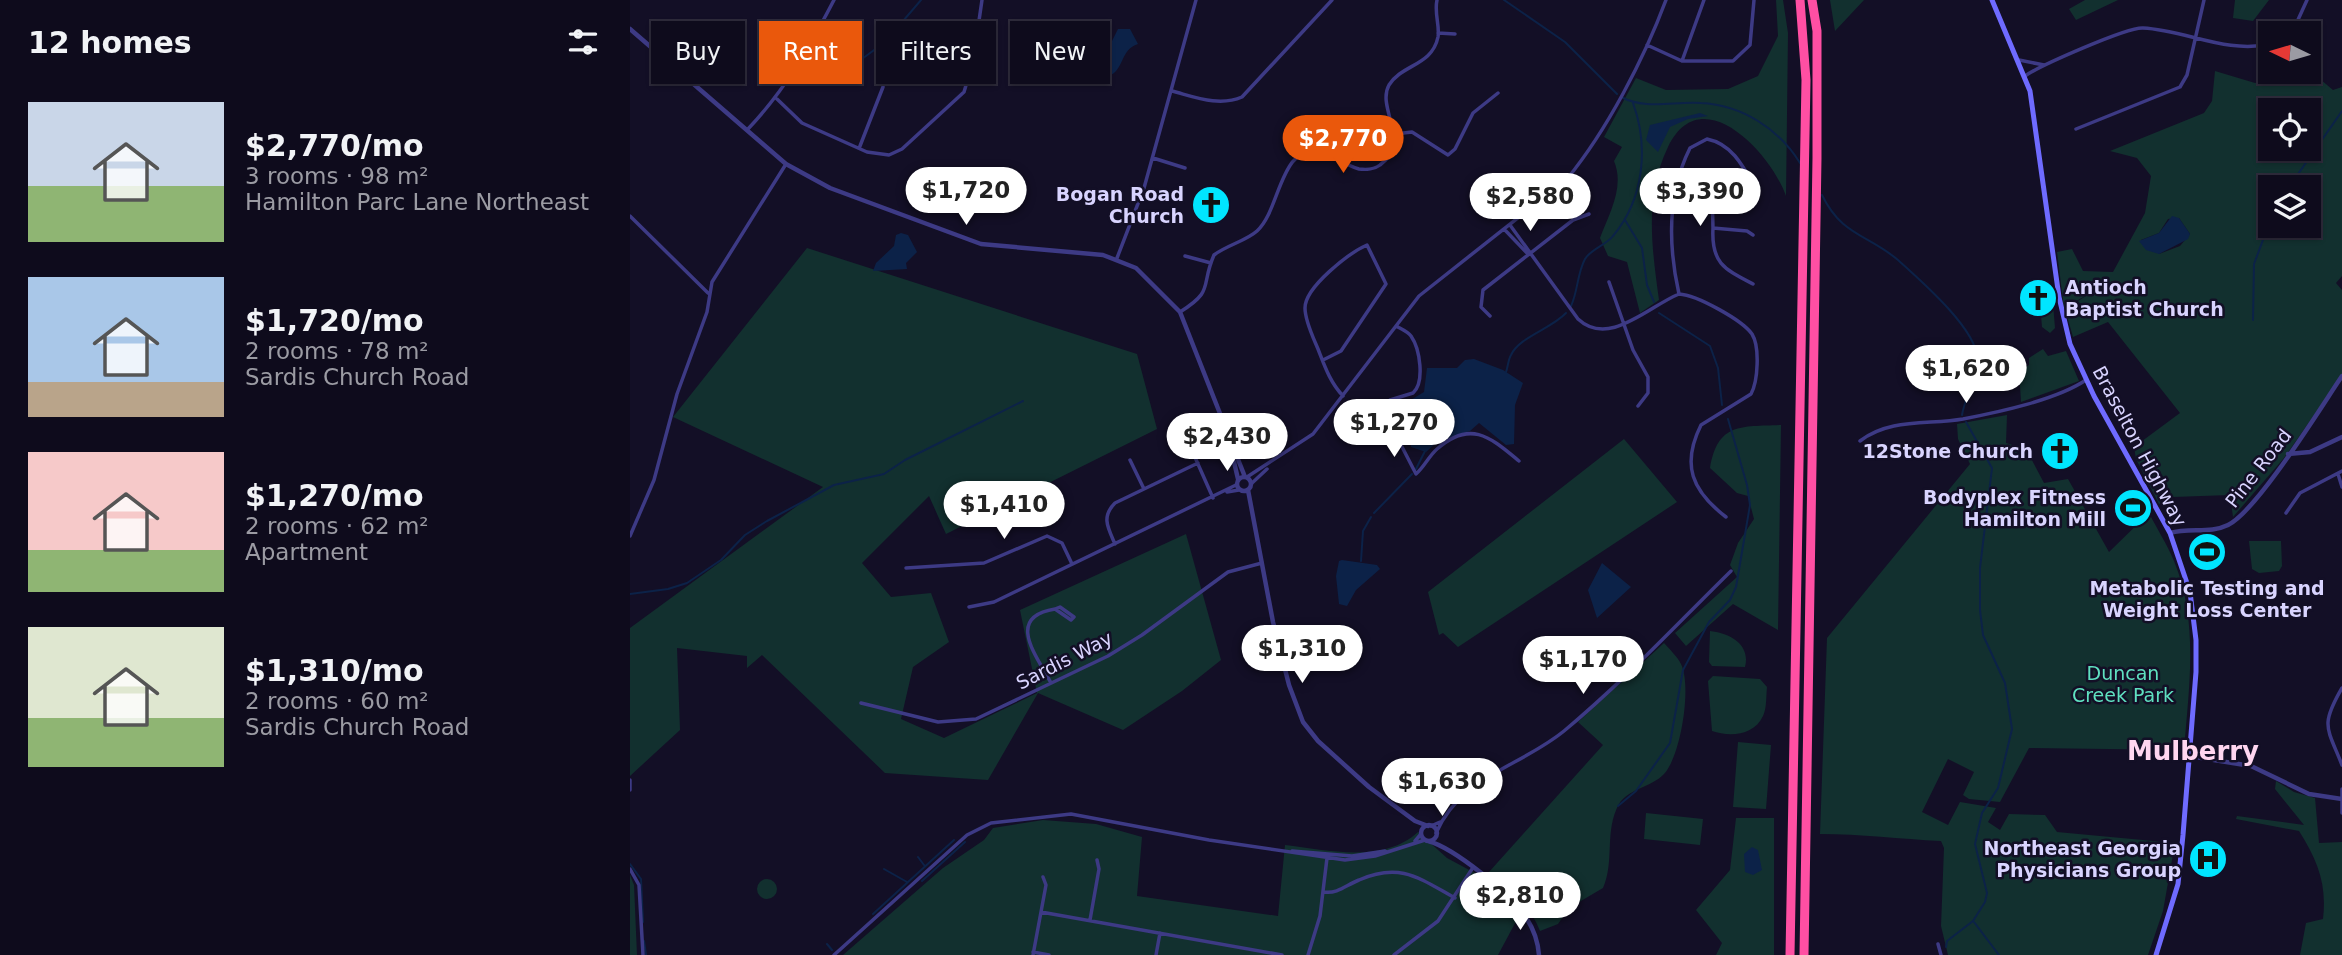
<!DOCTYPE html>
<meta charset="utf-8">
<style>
:root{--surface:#0e0b1c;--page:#1c1929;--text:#f1f3f6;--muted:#9b9ba3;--line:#2e2b3b;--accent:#ea580c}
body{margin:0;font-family:"DejaVu Sans",sans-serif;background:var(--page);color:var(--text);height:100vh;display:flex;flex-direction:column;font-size:26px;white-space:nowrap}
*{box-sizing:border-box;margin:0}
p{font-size:23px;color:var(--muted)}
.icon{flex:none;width:38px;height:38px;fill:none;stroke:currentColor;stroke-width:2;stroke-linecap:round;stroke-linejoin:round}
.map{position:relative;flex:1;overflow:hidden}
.sheet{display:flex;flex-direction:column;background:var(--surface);width:630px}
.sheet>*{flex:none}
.top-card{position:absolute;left:21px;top:21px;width:665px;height:63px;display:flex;gap:14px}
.needle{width:46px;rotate:275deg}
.buttons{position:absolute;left:1628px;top:21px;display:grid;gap:14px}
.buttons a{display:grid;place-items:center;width:63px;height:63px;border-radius:0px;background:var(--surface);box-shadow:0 2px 5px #0004,0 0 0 2px var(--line);font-size:35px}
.price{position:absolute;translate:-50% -60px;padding:0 16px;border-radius:24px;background:#fff;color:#222;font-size:23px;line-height:46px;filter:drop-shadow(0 2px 4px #0008)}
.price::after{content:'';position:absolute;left:50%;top:42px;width:21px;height:16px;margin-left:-10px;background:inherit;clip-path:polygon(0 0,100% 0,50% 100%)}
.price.on{background:var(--accent);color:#fff}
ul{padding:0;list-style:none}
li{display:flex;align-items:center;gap:21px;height:175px;padding:0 28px}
li span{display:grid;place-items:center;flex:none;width:196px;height:140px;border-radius:0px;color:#555}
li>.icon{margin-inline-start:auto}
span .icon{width:84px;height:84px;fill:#fffc;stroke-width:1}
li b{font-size:30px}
h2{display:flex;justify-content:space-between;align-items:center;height:84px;padding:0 28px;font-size:30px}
.chip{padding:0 24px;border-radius:0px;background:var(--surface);box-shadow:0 2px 5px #0004,0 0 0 2px var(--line);font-size:24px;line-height:63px}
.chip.on{background:var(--accent);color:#fff}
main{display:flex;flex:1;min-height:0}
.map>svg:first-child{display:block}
</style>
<main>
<section class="sheet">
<h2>12 homes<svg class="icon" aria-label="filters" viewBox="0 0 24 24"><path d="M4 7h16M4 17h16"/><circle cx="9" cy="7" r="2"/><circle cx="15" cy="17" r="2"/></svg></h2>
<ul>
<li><span style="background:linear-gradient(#c9d6e8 60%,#8fb573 0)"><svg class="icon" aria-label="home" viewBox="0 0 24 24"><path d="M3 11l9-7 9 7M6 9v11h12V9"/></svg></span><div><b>$2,770/mo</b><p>3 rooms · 98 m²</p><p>Hamilton Parc Lane Northeast</p></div></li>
<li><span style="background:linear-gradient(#a9c7e8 75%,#b9a48a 0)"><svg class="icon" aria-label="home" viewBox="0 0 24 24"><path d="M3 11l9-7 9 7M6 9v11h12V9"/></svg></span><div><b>$1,720/mo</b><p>2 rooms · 78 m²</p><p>Sardis Church Road</p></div></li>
<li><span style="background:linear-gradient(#f6c9c9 70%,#8fb573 0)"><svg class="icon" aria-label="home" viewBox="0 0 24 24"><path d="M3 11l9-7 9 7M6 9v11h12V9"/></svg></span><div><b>$1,270/mo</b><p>2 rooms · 62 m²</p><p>Apartment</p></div></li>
<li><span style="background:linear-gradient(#dfe7d0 65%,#8fb573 0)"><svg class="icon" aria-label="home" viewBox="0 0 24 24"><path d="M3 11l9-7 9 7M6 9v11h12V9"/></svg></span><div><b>$1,310/mo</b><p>2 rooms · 60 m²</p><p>Sardis Church Road</p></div></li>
</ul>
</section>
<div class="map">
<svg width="1712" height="955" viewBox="0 0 1712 955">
<rect width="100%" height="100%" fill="#130f26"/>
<path fill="#12302f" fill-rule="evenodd" d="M1146,0h7l5,33 -2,163c-15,-43 -85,-118 -118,-49 -24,50 -16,101 -9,153l-19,13 -13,-51 -19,-6 -8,-18c9,-24 25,-51 14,-77l8,-14 -18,-10 32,-59 30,12 62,-1 30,-13 20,-40z
M1200,0h34l-29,31z
M1455,0h33l-42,20 -7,-11z
M1605,0h34l-16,21 -20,-3z
M1678,69l25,21 9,-3v189l-6,7 6,7v85l-58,83 -51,59 -3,-22 -57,2 -14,7 -23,-45 -2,-12 46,-34 -72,-91 -35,15 -8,-28 29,-18 -30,17 -7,-56 15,-3 11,22 30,1 32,-59 6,-37 -14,-18 -27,-7 94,-38 8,-12 3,-30 40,12 53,-11zM1640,110h38v39h-38zM1640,187h38v39h-38zM1549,218l11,16 -10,12 -21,8 -18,-14 18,-7 9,-14z
M177,248l330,106 20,75 -211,105 -17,-38 -67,67 29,34 40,-4 18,49 -36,25 -12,52 43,19 93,-45 -17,-83 166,-76 35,126 -39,31 -59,39 -85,-37 -50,87 -103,-7 -123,-118 -15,13v-12l-70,-8 3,82 -50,46v-148l193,-141 -150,-70z
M1410,304h13l2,24 -5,5 -8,-6z
M1413,349l5,7 18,-5 13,30 -58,21 -2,-32 10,-5v-7z
M1377,415l-1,28 20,6 18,34 24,-4 41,73 40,-39c8,16 18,31 25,48 25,61 15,125 10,189l-155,-2 -29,54 -31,-3 -6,-4 11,-23 -26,-13 -26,53 26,13 12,-23 36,6 -8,14 12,8 9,-16 36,1 12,17 118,11 -12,68 -15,44h-200l-7,-29 3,-78 -3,-7c-41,-2 -80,-7 -121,-7l7,-196 143,-174 -12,-25 -1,-15z
M1151,425l-3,205 -45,-26 -47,42 -11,-13 62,-56 -7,-12 8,-22 16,-24 -6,-23 -11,-3 -27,-25c8,-46 31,-41 71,-43z
M994,439l53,63 -219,145 -15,-14 -4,2 -11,-43z
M1619,541h32l1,25 -3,5 -20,2 -7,-4z
M1080,631c19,2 41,13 35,36l-33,-1 -3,-4z
M1034,643c6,7 13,13 17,21 11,22 0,92 -17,110 -12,13 -36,15 -45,30 -15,27 -4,57 -16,84l-34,20 -11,16 -18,7c-10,-26 -29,-42 -51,-59l114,-127 -25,-23z
M1083,676l47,3 7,8c-1,8 0,21 -4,29 -9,20 -34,21 -51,15l-4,-50z
M1108,742l33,3 -5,64 -33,-2z
M1646,781l18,11 21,6 4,45 23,-1v113h-42l6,-32 17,-4c4,-35 -5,-58 -24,-88l-63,-12 1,-3 67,9 -29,-36z
M1016,813l57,6 -3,26 -56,-6z
M1106,818h38v137h-58l6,-12 -26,-33 34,-40z
M413,820l53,4 46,13 -5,59 141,20 7,-71c43,5 98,19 133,-13l29,26 39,21 34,35 -22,41h-655l100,-87 41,-28 9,-12z
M0,875l4,10 3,70h-7z
M127 889a10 10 0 1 1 20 0a10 10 0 1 1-20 0Z"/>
<path fill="#0c2248" d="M488,29h12l8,15c-18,5 -14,28 -30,32l2,-31z
M1070,113l8,3 -20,3 -18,8 -12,25 -12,-12 4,-15z
M1542,216l7,2 11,16 -2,5 -29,15 -13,-4 -7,-9 20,-8z
M271,233l7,2 9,17 -11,11 1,6 -34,2 3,-8 18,-17 2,-11z
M844,359l29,11 20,13 -8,22 -1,39 -8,1 -27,-22 -9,8 -33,11 -11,10 -15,-5v-12l-14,-16 -2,-15 14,-3 15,-9 3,-24h30l8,-8z
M712,560l35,5 3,4 -24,21 -9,16 -8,-2 -3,-28 3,-15z
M972,563l29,24 -34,31 -9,-28z
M1122,847l6,3 4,20 -9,5 -8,-3 -1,-18z"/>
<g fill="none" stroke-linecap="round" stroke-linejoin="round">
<path stroke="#0c2248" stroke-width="2" d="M874,0l61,42 52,52
M217,70l38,-28 36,-42
M991,97c25,13 53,4 80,6 41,2 78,26 99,60
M1659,187l53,-76
M1192,195c20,41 45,39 76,65 21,19 79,69 79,98 0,19 -12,39 -15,57
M995,220l17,28 5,37 7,17
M941,306c7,-15 6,-32 14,-47 6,-10 21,-14 28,-23 31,-37 36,-89 20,-133
M1029,313l51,33 8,22 4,37
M1623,320l1,-56 16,-43
M876,372c2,-5 2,-12 5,-17 8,-18 40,-26 55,-42
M786,469l9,-18
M744,513l38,-39
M731,561l2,-30 8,-14
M0,594l38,-5 19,-6 34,-23 24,-25 22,-14 67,-36 50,-11 21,-14 118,-59
M988,806l18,-15 34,-48 13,-73 26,-48 21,-22 6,-13 14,-82 -3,-20 -19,-66
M288,857l6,8
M0,864l11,15 2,43
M254,869l23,13
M292,881l43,-39
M243,914l81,-74
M1344,922l25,33
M14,941l2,14
M197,944l5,6
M1316,947l1,-6 26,-20 12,-19 2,-9 -12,-49 7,-31 16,-25 14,-59 -7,-46 -22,-48 -3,-25v-42l12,-100 -26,-46"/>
<path stroke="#3d3a85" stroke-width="3.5" d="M808,33l17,1
M1662,33l15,-33
M295,40l50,6
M1017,45l35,16h51l17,-16 4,-45
M1389,60l25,5
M1052,61l22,-61
M1395,76c14,-10 102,-49 118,-48 43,2 83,26 127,16
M542,91c23,6 47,16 70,6l90,-97
M147,99l25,24 65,29 22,3 13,-6 62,-57 9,-30 9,-62
M118,129c37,-39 61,-81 86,-129
M1446,129l104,-42 7,-12 17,-75
M765,134l17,-2 36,23 7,-6 18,-36 25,-20
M230,146l23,-59
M523,158l32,10
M1051,176c34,10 31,20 32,52l34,3 6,4
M0,216l78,77
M880,225l68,94c31,29 71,-13 101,-25 -11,-49 -12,-100 11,-146l17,-9c25,5 36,27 47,47
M1083,228c-2,35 11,41 40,56
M874,229l23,24
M555,256l26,7
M487,258l27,-70 52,-188
M979,282l24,68 15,27v16l-10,13
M1049,294c18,1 63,26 73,40 8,13 6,47 -1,60l-50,31c-20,40 -9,66 25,92
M550,312c35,-22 20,-25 34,-57 13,-10 32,-14 43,-24 24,-22 22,-86 64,-81 13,5 25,16 38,19 7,1 16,0 21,-4 32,-23 -4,-57 9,-80 13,-21 43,-19 49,-48 2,-11 -4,-24 -1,-37
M860,316l-9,-9 2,-17 90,-70 16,-6
M766,326c5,3 11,5 15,10 9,13 14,46 2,57l-23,7 -7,10 33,64c8,-7 13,-18 21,-25 34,-30 54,-11 82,12
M693,360l18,-9 45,-67 -19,-39c-18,8 -62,42 -62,63 0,13 8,29 13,41 7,18 12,33 25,47
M1230,441c30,-23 68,-16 103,-22 36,-7 93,-19 123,-39
M560,446l23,52
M500,460l14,29
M1708,474l4,13
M617,477l66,-43 106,-138 148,-117c40,-49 77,-120 99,-179
M621,484l16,-15
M597,492l12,-2
M1656,513l14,-20 42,-22
M0,536l24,-56 23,-86 30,-82 5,-30 74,-118
M485,544c-7,-16 -14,-27 0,-41l83,-40
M276,568l78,-5 63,-27 15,7 10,21
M339,607l25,-5 242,-117
M421,683c-15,-28 -46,-66 4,-74l16,11 3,-3 -14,-10 -5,2
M1712,688c-22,38 -15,39 0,77
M231,703l77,19 38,-3 132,-63 34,-21 86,-63 34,-9
M0,780v10
M1712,789v24
M801,826l9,-4
M806,833c25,-57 84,-66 128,-102 59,-49 112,-106 167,-160
M785,841l6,-7
M662,851l60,5 33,-5
M0,869l9,16 4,70
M694,892c14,2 22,-7 35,-12 41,-18 60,-2 96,18
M411,912l241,43
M460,920l9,-51 -2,-9
M1308,944l3,11
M403,952l16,3
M204,955l133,-120 24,-12 80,-9 138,26 136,20 30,-4 50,-16
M403,955l13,-70 -3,-8
M526,955l4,-22
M678,955l12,-39 7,-58
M764,955l44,-34 34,-52"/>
<path stroke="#3d3a85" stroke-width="4.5" d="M0,29l156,135 44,24 151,56 122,11 33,13 44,44 65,165
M1658,454l22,-2 32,-15
M604,462l4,17
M607 484a7 7 0 1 1 14 0a7 7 0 1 1-14 0Z
M618,490l25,132 16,63 14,37 15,19 51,46 46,34 13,5
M1540,533c19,-6 40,1 58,-8 29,-14 93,-118 114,-149
M1559,756l62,10 58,28 33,5
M791 833a8 8 0 1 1 16 0a8 8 0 1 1-16 0Z
M798,841c26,7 85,54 99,78 7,11 11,23 12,36"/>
<path stroke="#6f6bff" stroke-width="5" d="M1362,0l38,91 29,206 11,47 24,52 76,137 20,59 6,48v32l-13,163 -5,49 -22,71"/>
<path stroke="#ff4fa3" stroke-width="9" d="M1160,955l16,-875 -6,-80
M1174,955l13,-797v-127l-5,-31"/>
</g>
<defs>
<symbol id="church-disc" viewBox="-11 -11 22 22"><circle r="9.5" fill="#00e5ff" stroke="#130f26"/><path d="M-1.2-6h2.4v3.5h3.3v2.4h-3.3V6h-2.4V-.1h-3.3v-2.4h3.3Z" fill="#111"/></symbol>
<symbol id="stadium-disc" viewBox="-11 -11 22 22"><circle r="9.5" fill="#00e5ff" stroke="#130f26"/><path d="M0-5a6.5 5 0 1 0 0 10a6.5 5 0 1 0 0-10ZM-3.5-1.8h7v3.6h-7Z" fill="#111"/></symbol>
<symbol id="hospital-disc" viewBox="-11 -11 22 22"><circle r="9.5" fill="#00e5ff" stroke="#130f26"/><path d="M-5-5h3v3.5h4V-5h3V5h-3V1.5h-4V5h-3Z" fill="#111"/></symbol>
</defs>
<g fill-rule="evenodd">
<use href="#church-disc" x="559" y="183" width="44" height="44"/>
<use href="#church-disc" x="1386" y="276" width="44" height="44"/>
<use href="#church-disc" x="1408" y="429" width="44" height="44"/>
<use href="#stadium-disc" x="1481" y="486" width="44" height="44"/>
<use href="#stadium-disc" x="1555" y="530" width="44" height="44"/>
<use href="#hospital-disc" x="1556" y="837" width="44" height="44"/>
</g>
<g text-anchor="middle" stroke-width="5" stroke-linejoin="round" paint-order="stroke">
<g font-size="19" font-weight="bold" fill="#d9d4ff" stroke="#130f26" text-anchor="end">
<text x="554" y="201">Bogan Road<tspan x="554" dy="22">Church</tspan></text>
<text x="1435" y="294" text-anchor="start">Antioch<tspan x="1435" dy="22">Baptist Church</tspan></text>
<text x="1403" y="458">12Stone Church</text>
<text x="1476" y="504">Bodyplex Fitness<tspan x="1476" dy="22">Hamilton Mill</tspan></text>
<text x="1577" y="595" text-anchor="middle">Metabolic Testing and<tspan x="1577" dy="22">Weight Loss Center</tspan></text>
<text x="1551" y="855">Northeast Georgia<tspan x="1551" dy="22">Physicians Group</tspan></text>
</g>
<g font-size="19" fill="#d9d4ff" stroke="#130f26">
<text transform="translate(1510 446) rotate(62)" y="7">Braselton Highway</text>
<text transform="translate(1628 468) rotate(-52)" y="7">Pine Road</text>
<text transform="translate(434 660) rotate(-27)" y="7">Sardis Way</text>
</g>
<g font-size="19" fill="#5fe0c0" stroke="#130f26">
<text x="1493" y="680">Duncan<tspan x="1493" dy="22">Creek Park</tspan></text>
</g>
<g font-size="26" font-weight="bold" fill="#ffd6f0" stroke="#130f26">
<text x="1563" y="760">Mulberry</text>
</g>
</g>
</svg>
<div class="buttons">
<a><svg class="needle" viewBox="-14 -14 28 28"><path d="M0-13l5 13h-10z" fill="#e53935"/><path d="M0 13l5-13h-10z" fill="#9b9ba3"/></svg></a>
<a><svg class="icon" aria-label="locate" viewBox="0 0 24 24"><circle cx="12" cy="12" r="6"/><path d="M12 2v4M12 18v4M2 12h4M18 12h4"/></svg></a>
<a><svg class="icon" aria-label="layers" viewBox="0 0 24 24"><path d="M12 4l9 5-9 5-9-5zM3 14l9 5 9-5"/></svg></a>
</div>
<b class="price on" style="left:713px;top:175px">$2,770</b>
<b class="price" style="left:336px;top:227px">$1,720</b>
<b class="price" style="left:1070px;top:228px">$3,390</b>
<b class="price" style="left:900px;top:233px">$2,580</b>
<b class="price" style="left:1336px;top:405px">$1,620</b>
<b class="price" style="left:764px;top:459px">$1,270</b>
<b class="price" style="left:597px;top:473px">$2,430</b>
<b class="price" style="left:374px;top:541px">$1,410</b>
<b class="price" style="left:672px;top:685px">$1,310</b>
<b class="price" style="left:953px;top:696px">$1,170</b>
<b class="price" style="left:812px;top:818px">$1,630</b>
<b class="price" style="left:890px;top:932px">$2,810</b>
<div class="top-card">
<a class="chip">Buy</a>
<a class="chip on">Rent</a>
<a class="chip">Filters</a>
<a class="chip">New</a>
</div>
</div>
</main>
